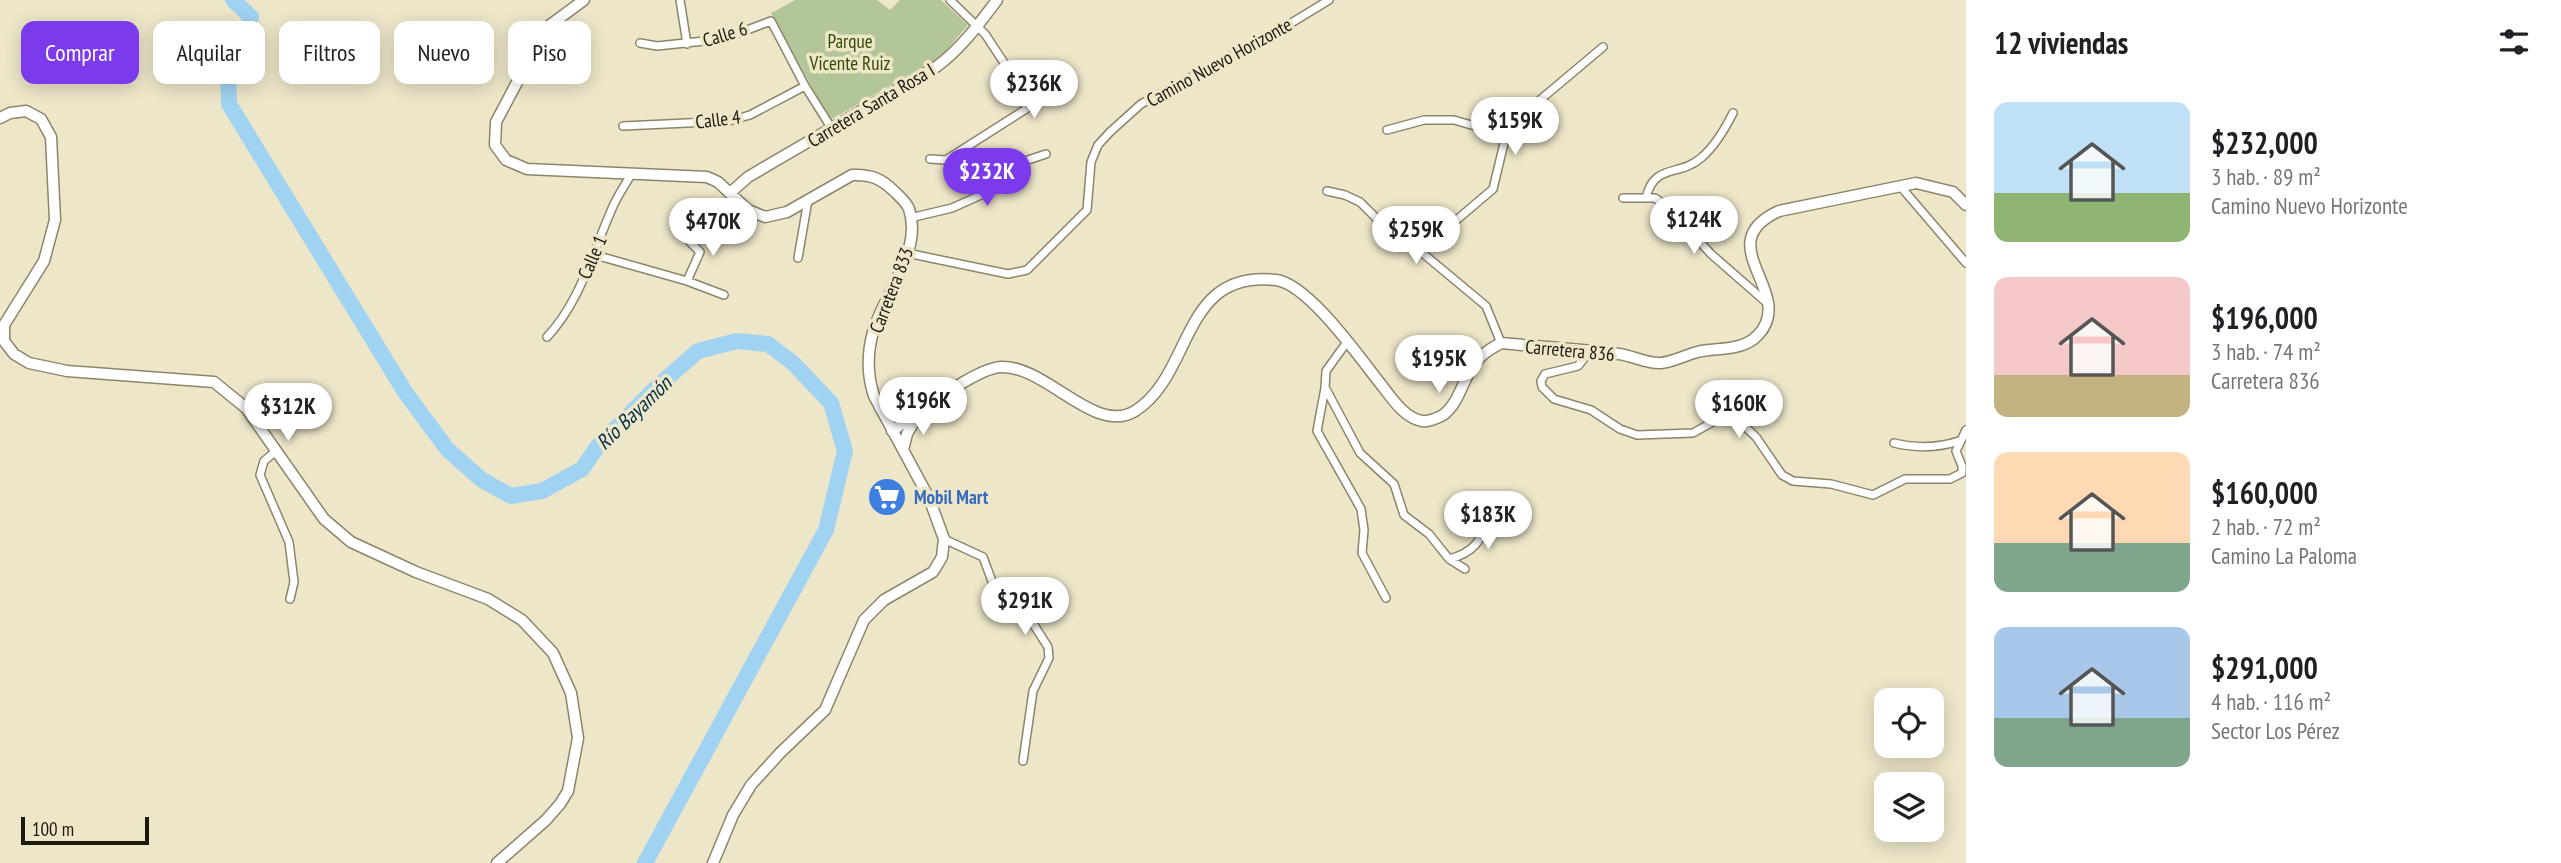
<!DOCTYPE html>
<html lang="es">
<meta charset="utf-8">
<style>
:root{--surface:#fff;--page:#f6f6f6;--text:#202124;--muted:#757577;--accent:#7c3aed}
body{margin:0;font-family:"PT Sans Narrow",sans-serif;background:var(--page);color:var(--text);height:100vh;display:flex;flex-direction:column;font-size:26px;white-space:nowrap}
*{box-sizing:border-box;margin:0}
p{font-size:23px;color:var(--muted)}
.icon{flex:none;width:38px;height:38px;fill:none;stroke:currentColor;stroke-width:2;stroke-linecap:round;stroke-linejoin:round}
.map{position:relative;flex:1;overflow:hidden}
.side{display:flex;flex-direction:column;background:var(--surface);width:595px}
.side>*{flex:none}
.banner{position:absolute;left:21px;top:21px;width:665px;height:63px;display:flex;gap:14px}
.tools{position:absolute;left:1874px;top:688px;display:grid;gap:14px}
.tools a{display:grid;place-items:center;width:70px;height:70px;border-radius:14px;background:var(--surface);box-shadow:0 4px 18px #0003;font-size:35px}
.scale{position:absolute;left:21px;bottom:18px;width:128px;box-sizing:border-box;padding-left:7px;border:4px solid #1c190f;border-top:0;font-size:19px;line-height:24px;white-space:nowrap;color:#1c190f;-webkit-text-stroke:5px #ede6c9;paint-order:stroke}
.price{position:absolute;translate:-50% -60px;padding:0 16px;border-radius:24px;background:#fff;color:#222;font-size:23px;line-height:46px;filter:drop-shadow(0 2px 4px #0008)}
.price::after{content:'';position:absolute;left:50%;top:42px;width:21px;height:16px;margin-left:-10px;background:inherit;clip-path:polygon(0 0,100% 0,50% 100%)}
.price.active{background:var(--accent);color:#fff}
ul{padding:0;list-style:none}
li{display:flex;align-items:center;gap:21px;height:175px;padding:0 28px}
li span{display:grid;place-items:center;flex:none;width:196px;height:140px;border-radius:14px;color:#555}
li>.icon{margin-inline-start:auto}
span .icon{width:84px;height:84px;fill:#fffc;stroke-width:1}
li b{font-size:30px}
h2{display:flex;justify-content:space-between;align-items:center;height:84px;padding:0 28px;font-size:30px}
.chip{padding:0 24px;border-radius:14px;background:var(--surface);box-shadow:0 4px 18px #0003;font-size:24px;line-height:63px}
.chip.active{background:var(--accent);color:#fff}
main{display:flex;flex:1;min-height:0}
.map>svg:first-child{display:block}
</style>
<main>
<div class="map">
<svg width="1966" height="863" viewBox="0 0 1966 863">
<rect width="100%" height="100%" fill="#ede6c9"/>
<path fill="#b2c699" d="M795,0h82l13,10 10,-10h41l27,25 -23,27 -10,8 -105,60 -59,-107z"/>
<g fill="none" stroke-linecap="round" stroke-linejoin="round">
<path stroke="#a0d3f2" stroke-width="16" d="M233,0l18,17 -4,14 -19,38 1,35 176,288 42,57 35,31 29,16 31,-5 40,-22 16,-23 59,-59 41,-36 39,-10 31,3 25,19 38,40 14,48 -19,79 -181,333"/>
<defs>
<path id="street" d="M680,0l7,44
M640,43l17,3 66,-7 48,-18 34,65 27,43
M623,126l106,-5 21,-6 55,-29
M1387,130l37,-10h30l52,15
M930,159l16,1 80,-51 -4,-19 -37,-56 -35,-34
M1901,187l65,76
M1327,191l18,4 15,7 27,27 33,22 66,55 15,37
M1623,198h32l13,9 43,47 55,48
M1646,198c8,-35 33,-21 55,-40 13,-11 24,-29 32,-45
M910,218l42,-10 40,-18 30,-28 24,-8
M1420,251l73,-62 13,-54 22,-25 75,-63
M907,253l101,21 19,-4 60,-60 4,-48 7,-17 12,-13 31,-28 142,-76 46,-28
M595,255l92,26 37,14
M798,258l10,-58
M687,281l13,-29 -10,-10
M547,337c33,-35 45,-83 64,-126 5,-13 14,-26 21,-38
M1347,342l-21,29 -1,17 -8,43 44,78 3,21 -2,23 24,45
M1590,351l-12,15 -33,8 -4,7 1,6 12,12 37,11 29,19 17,6 56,-2 27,-15h16l20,19 26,38 11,6 38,3 42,11 32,-16h45l12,-6v-7l-6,-15 10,-21
M1326,389l34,64 34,31 10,31 25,19 20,25 16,10
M1894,443c21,5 44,5 65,-2
M275,452l-11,9 -4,14 29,67 5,40 -4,17
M944,539l39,18 16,43 35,25 14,22 1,11 -16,33 -10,70
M1449,559c21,-5 40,-20 32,-44"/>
<path id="secondary" d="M584,0l-34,25 -11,16 -43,81 -1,23 11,15 21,9 180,8 11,5 30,28 17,7 22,-5 65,-37c19,-1 30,4 43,17 5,5 12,11 14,17 14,42 -25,84 -36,123 -6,22 -6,43 1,64l55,102 15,41 -2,18 -9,15 -49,28 -20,20 -39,90 -45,43 -29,32 -18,30 -20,48
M0,118l10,-5 16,-2 15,8 10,18 4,83 -11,41 -40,64v16l10,13 15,9 38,8 147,11 32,26 78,111 27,23 65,30 72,27 34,21 31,33 18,40 7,45 -10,53 -8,13 -14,16 -49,43
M730,193l18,-16 188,-110c24,-17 43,-43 61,-67
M880,408l18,8h15
M892,431c24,-16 83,-63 109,-64 45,-2 94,69 134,44 59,-37 45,-142 141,-131 33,4 86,81 107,107 10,13 22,31 39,34 6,1 16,-3 21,-6 15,-10 20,-35 30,-49 7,-11 17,-17 28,-23 40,4 79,6 118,11 14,2 28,10 42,9 12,-1 25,-8 36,-11 21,-5 45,0 61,-17 40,-42 -51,-91 21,-124l137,-28 37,9 13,13
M903,450l4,-16 9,-16"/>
</defs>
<use href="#street" stroke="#8c856b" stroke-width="10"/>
<use href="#secondary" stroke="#8c856b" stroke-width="13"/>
<use href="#street" stroke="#fff" stroke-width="7"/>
<use href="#secondary" stroke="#fff" stroke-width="10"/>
</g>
<defs>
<symbol id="supermarket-disc" viewBox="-11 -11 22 22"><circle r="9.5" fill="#3f7fe0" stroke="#ede6c9"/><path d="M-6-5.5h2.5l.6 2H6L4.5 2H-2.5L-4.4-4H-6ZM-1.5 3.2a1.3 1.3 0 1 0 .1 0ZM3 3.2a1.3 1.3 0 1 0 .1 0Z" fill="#fff"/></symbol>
</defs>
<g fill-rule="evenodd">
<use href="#supermarket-disc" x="865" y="475" width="44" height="44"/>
</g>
<g text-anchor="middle" stroke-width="7" stroke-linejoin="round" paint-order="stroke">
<g font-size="19" fill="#1c190f" stroke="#ede6c9">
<text transform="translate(725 34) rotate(-17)" y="7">Calle 6</text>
<text transform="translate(1219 62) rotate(-29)" y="7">Camino Nuevo Horizonte</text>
<text transform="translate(871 105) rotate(-31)" y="7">Carretera Santa Rosa I</text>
<text transform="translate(718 119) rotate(-7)" y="7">Calle 4</text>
<text transform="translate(592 257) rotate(-67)" y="7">Calle 1</text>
<text transform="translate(891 290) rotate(-69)" y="7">Carretera 833</text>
<text transform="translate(1570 350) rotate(5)" y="7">Carretera 836</text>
</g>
<g font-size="19" fill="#334b00" stroke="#ede6c9">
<text x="850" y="48">Parque<tspan x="850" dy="22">Vicente Ruiz</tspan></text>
</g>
<g font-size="19" font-weight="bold" fill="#366cbe" stroke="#ede6c9" text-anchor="start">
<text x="914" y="504">Mobil Mart</text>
</g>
<g font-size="21" font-style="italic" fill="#043045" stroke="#ede6c9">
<text transform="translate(634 413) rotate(-44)" y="7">Río Bayamón</text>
</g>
</g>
</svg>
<div class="tools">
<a><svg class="icon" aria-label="locate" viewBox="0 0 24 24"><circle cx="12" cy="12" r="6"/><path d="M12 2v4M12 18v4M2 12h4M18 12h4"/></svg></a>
<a><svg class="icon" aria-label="layers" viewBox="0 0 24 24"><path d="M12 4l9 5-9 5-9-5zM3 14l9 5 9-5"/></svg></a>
</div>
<div class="scale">100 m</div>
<b class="price" style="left:1034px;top:120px">$236K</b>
<b class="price" style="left:1515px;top:157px">$159K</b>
<b class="price active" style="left:987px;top:208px">$232K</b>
<b class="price" style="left:1694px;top:256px">$124K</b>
<b class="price" style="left:713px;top:258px">$470K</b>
<b class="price" style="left:1416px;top:266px">$259K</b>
<b class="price" style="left:1439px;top:395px">$195K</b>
<b class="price" style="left:923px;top:437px">$196K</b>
<b class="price" style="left:1739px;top:440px">$160K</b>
<b class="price" style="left:288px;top:443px">$312K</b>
<b class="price" style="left:1488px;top:551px">$183K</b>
<b class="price" style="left:1025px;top:637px">$291K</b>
<div class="banner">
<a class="chip active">Comprar</a>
<a class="chip">Alquilar</a>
<a class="chip">Filtros</a>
<a class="chip">Nuevo</a>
<a class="chip">Piso</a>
</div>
</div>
<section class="side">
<h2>12 viviendas<svg class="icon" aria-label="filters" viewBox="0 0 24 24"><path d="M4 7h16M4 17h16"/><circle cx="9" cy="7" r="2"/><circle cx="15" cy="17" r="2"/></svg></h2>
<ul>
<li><span style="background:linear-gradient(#bfe0f5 65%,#8fb573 0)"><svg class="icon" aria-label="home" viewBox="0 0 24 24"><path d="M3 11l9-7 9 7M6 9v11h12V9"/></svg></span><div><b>$232,000</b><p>3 hab. · 89 m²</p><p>Camino Nuevo Horizonte</p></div></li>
<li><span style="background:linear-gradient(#f6c9c9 70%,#c2b280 0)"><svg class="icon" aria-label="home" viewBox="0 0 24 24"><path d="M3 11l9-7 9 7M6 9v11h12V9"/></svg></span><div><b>$196,000</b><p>3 hab. · 74 m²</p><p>Carretera 836</p></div></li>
<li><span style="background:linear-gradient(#ffd9b3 65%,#7fa58c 0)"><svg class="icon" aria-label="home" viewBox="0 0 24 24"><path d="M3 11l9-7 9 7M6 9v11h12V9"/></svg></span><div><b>$160,000</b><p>2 hab. · 72 m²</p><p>Camino La Paloma</p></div></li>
<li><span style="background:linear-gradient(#a9c7e8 65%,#7fa58c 0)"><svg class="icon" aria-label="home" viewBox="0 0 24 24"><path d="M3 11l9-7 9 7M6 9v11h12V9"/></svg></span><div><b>$291,000</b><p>4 hab. · 116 m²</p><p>Sector Los Pérez</p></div></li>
</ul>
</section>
</main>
